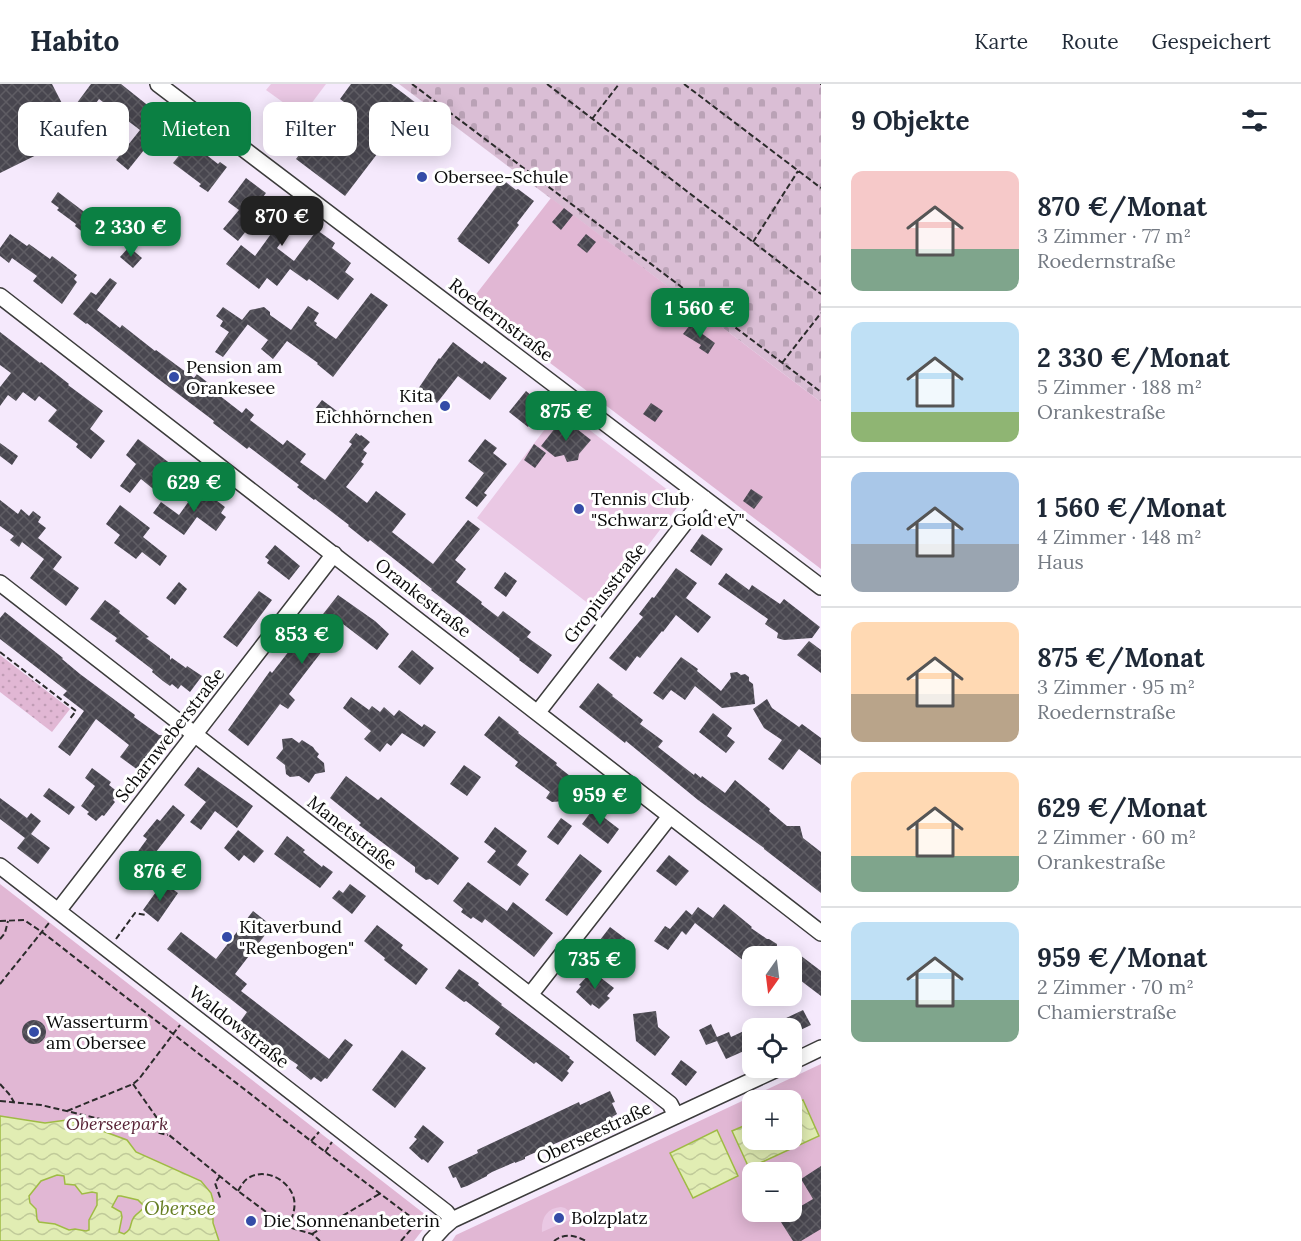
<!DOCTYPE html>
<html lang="de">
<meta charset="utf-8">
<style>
:root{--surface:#fff;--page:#f2f2f3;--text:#1f2937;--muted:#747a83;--line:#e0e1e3;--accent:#0b8043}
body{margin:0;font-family:Lora,serif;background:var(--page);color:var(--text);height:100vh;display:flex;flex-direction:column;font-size:22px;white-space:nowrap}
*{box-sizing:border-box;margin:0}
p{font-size:20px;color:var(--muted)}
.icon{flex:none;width:33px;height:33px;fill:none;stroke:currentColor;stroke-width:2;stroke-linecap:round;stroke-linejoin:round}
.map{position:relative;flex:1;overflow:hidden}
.side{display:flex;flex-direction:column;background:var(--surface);width:480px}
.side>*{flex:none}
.top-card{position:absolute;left:18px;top:18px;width:570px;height:54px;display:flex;gap:12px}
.needle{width:39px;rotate:194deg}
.buttons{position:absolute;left:742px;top:862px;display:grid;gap:12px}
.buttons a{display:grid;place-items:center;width:60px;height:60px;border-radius:12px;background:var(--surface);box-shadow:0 3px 15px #0003;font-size:30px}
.price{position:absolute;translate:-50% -51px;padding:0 14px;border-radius:12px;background:var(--accent);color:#fff;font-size:20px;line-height:39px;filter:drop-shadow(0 2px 3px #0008)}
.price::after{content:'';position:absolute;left:50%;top:36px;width:18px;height:14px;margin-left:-9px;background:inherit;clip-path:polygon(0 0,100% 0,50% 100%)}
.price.current{background:#222;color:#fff}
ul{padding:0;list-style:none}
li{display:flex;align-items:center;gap:18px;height:150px;padding:0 30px}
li+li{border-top:2px solid var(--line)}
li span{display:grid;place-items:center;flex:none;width:168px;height:120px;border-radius:12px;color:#555}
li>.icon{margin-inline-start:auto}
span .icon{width:72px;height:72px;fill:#fffc;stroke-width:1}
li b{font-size:26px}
h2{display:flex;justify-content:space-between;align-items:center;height:72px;padding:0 30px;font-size:26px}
.pill{padding:0 21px;border-radius:12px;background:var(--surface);box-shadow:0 3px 15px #0003;font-size:21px;line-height:54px}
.pill.current{background:var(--accent);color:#fff}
header{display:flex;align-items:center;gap:36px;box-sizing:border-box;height:84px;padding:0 30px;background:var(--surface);border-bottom:2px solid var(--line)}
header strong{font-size:28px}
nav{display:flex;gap:33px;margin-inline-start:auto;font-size:21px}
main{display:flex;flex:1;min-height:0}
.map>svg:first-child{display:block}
</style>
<header>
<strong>Habito</strong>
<nav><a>Karte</a><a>Route</a><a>Gespeichert</a></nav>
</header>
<main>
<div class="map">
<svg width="821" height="1157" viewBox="0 0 821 1157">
<defs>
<pattern id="grass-dots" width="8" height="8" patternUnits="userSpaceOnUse" patternTransform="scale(1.5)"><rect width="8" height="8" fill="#e1b7d4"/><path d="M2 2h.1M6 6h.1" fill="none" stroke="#c09cb5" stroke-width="1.8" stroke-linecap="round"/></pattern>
<pattern id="cemetery-stones" width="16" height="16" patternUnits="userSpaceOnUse" patternTransform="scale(1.5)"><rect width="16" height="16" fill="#dabed5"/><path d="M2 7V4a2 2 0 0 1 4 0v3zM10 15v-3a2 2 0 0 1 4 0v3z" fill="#baa2b6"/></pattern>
<pattern id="water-waves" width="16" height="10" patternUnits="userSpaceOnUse" patternTransform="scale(1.5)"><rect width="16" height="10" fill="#e1edb3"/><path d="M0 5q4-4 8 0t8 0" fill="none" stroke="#c0ca99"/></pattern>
<pattern id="building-cross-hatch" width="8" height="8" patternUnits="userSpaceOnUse" patternTransform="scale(1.5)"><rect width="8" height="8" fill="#494750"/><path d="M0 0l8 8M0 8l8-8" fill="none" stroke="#5f5d64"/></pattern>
</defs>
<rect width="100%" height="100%" fill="#f5e9fc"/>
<path fill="url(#grass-dots)" d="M0,571l70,54 -18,23 -52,-40z"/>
<path fill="url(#cemetery-stones)" d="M399,0h422v318z"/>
<path fill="#e1b7d4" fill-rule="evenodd" d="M551,114l270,204v167l-351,-267z
M0,800l431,335 -17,22h-414z
M821,980v177h-369l4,-6zM753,1017h39v39h-39zM753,1089h39v39h-39z"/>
<path fill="#eac8e4" d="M271,0h55l-24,32 -36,-26z
M561,324l121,93 -84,110 -121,-93z
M561,1123l4,1 11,9 -34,15c-1,-14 5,-24 19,-25z"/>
<path fill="url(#water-waves)" stroke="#9fbb44" stroke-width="1.5" fill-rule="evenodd" d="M803,1016l16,36 -70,32 -17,-37 21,-9v18h39v-36z
M0,1032l45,7 22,-3 22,6 38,14 9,12 65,29 10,12 2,7v23l6,18h-219zM57,1091l7,1 1,8 10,1 7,9 10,-2 5,1v12l-8,15v10l-3,1 -11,-2 -6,1 -14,-6 -16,-2 -2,-3 -1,-10 -6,-6 -1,-7 12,-15zM118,1112h3l17,4 6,6c-2,6 -6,6 -10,11 -5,7 -1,12 -10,17l-5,-2 3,-15 -1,-5 -9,-5z
M717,1046l21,46 -45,22 -23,-45z"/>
<path fill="url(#building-cross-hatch)" d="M0,0h52l16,31 23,-31h30l49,39 -11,14 -3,-2 -28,35 -12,-10 24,-30 -41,-31 -13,18 7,5 -6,8 -87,43z
M351,0h40l25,19 -71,93 -49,-37 24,-32 16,11 20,-27 -16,-12z
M190,58l28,22 2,-2 7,5 -19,25 -9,-6 2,-2 -28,-21z
M246,94l20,15 -3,4 33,24 -19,27 17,13 23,-31 18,13 -3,5 19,15 -6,9 9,7 -16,21 -29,-21 -2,2 -17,-12 -13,17 -10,-8 -8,11 -33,-25 15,-19 14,11 21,-29 -17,-12 -21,26 -15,-12 16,-19 -11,-8z
M502,95l14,11 2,-1 16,12 -17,22 2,2 -30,39 -31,-23 1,-1 -2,-1z
M58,108l54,41 -7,10 -13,-10 -3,4 -14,-11 1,-2 -19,-14 2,-2 -8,-6z
M564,124l9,7 -12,15 -9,-8z
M10,150l17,12 2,-2 21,15 2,-3 25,19 -3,4 3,3 -15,22 -29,-23 4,-5 -25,-18 -3,5 -9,-7v-8z
M586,150l10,8 -9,11 -10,-8z
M129,163l13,11 -9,10 -13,-11z
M110,194l7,5 -20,27 23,18 2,-3 33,26 1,-1 38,28 3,-4 20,16 -2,2 27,21 4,-5 8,7 -4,5 20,15 13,10 4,-5 19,14 -6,8 25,18 27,-36 -3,-2 7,-9 4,3 1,-1 9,7 -7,8 4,3 -6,9 3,2 -18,23 21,16 9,-12 30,23 -14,18 41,32 35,-44 12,9 -25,31 11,9 -10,13 26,20 -1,2 17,13 5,-6 28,21 -4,5 25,18 -14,19 -19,-14 1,-1 -89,-69 1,-1 -62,-49 -2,2 -20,-16 1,-1 -34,-26 -1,1 -17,-13 2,-2 -50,-38 -2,2 -34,-26 1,-2 -57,-43 -70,-55 -1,1 -13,-10 18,-22 5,3z
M371,209l17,12 -55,72 -16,-13 1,-1 -31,-22 -14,18 -12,-10 7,-9 -26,-20 8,-10 14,-3 6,5v3l21,15 17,-24 11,7 -5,8 3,2 -1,2 20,14z
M223,223l25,17 -25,33 -8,-5 14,-20 -9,-6 3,-5 -7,-5z
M690,241l25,18 -7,11 -9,-6 2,-3 -18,-11z
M0,248l40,31 1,-1 28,22 -1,1 35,26 -13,18 15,12 -14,18 -15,-12 2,-3 -30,-23 9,-11 -18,-14 -4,5 -12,-9 -7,9 -8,-6 -8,11v-19l11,-14 -11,-8z
M453,258l29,22 2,-3 23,17 -17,22 -32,-24 -21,27 -19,-14 21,-31 1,1z
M526,307l18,15 -16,21 -19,-15z
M322,316l19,14 -7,9 -19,-14z
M651,319l12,8 -8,11 -12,-8z
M563,334l28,22 -12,14 -1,6 -11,2 -3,-7 -9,2 -14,-11z
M138,355l42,32 -1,1 2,1 -18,24 -22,-18 -11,14 -10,-7 16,-22 -10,-9z
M485,355l12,9 -4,5 14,11 -23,29 3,2 -10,12 -12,-9 19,-25 -16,-12z
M0,359l18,13 -6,9 -12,-9z
M534,360l12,9 -11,15 -11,-8z
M199,403l26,20 -4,6 5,4 -10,14 -19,-14 -13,18 -31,-22 8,-11 18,13z
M751,405l12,8 -9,12 -11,-8z
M0,416l18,14 3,-5 8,7 4,-5 8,6 -3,5 8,6 -8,10 24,19 -9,12 26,19 -13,18 -36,-28 14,-19 -22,-17 -3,5 -9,-7 4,-4 -14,-10z
M120,421l30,23 -7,9 24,19 -7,10 -18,-14 -6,7 -22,-16 6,-8 -14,-11z
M702,450l21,15 -12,17 -21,-15z
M275,461l25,21 -11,14 -22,-17 2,-3 -4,-3z
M676,484l21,15 -11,15 25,19 -13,16 -22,-18 -13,17 -1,-1 -22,27 -3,-2 -11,15 -17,-13 34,-41 -4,-3 13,-17 2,1z
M505,488l12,9 -11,16 -12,-9z
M726,489l23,17 3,-5 28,19 4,-5 36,28 -8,11 -28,2 -7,-2 1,-5 -13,-9 3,-5 -50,-35z
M179,498l8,7 -12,16 -9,-7z
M259,507l13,9 -35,47 -14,-10z
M338,511l37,26 14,13 -12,16 -34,-26 -54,70 6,6 -7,9 -8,-5 -32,42 -20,-16 42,-59 2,2 31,-40 -1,-3 4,-5h2l4,-5 4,3z
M105,516l15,11 -1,2 30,24 -3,1 24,18v4l2,-2 14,10 1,-2 15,10 -12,16 -9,-7 -3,4 -6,-5 -2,2 -7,-5 -11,-9 1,-2 -38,-29 2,-3 -27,-19z
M5,528l58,46 -1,1 18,15 55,41 -1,2 25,18h8l-14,20 -2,-1 -8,12 -2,-1 -3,5 -18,-13 9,-12 -33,-26 -26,37 -12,-9 26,-36 -21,-16 4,-4 -67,-52v-21z
M809,557l12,9v23l-24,-18z
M412,566l22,18 -14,17 -22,-18z
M681,573l17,12 -1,2 24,20 10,-13 -1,-5 7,-1 4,3 4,-1 4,3v4l4,3 2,20 -33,4 -27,-22 -10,14 -14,-10 -8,10 -10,-7z
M598,599l15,12 -1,1 31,24 -3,4 23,17 -5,6 36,28 1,-2 6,5 1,-2 23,17 10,-13 35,29 -1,2 18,15h13l3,12 18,14v41l-57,-44v-1l-66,-48 -72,-59 -1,2 -46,-36z
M351,613l18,13 3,-4 8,6 4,-5 10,9 5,-6 23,17 2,-3 12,8 -12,15 -22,-14 -11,13 -4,-3 -7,9 -16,-13 7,-8 -28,-23z
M767,615l5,9 27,19 3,-3 19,14v27l-22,-16 -16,21 -15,-11 14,-19 -18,-12 -11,-19z
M713,629l19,15 -5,8 8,6 -9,11 -27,-21z
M499,632l20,16 -1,1 39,30 -1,2 23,18 -14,18 -13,1 -6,-4 4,-6 -35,-26 3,-4 -34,-27z
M292,654l7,5 3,-3 11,7 2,3 4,4 -2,3 7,6 1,9 -10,2 -6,9 -10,-7 -9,1 -4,-3 -1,-9 -9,-7 7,-9 -1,-10z
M464,681l17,12 -14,19 -17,-12z
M198,683l55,39 -16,22 -22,-17 -14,19 -11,-8 16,-20 -22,-17z
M92,684l19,14 -2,3 10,8 -6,7 2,2 -11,14 -2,-1 -6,6 -9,-7 2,-2 -8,-6 14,-20 -10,-8z
M346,692l32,24 3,-3 78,61 -21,27 -8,-6 -4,1 -11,-8v-5l-56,-42 2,-2 -31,-25z
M49,704l26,19 -6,8 -26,-19z
M0,714l27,20 4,-5 10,8 -10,13 19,14 -12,16 -21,-16 8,-10 -25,-19z
M173,721l12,10 -29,37 11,10 -13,17 -23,-18 16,-22 -4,-3 14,-17 3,2z
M593,725l26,20 -11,15 -26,-20z
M561,734l11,8 -14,19 -11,-8z
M495,743l32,24 -10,14 12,9 -9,12 -33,-24 9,-11 -12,-9z
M238,746l26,21 -10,12 -10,-8 -5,6 -15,-13z
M287,752l18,14 -2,2 19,15 1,-2 10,7 -13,16 -46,-34z
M580,770l22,17 -35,45 -22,-16z
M669,771l20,16 -13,15 -20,-15z
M163,798l15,11 -20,29 -15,-12z
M468,798l39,29 6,-9 40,31 -19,24 -49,-38 -3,4 -9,-6 -2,2 -10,-7 2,-3 -10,-8z
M350,800l16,12 -14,18 -20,-16 7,-8 4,3z
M724,820l28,23 -1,1 16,11h2l8,5v3l14,10h-38v11l-58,-45 -9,12 -4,-4 -14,19 -14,-9 11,-15 5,3 16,-19 6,5 6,-8 15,11z
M253,827l19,15 -37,48 12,10 -6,7 88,68 16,-20 8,6 -26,34 -2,-1 -4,4 -7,-5 -3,3 -15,-12 2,-3 -22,-15 -36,-28 7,-10 -80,-63 14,-17 35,27z
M377,841l26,20 -2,3 27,21 -12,16 -32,-25 1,-2 -21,-17z
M610,843l16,12 -11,13 -15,-12z
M792,865l29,22v25l-29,-22z
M459,885l20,14 -1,2 24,19 -1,1 69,52 -1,1 5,4 -7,9 2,2 -7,9 -26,-20 -2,2 -39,-30 5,-7 -34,-26 -2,1 -19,-14z
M592,887l22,17 -7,8 3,2 -11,11 -7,-5 -1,2 -15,-14 5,-6 -2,-1z
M803,926l8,15 -19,9v-5h-6l-4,-9z
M656,927l2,16 12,10 -15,19 -19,-15 -3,-27z
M22 948a12 12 0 1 1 24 0a12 12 0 1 1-24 0Z
M711,940l6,13 12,-5 2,5 15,-7 7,14v3l-27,12 -9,-18 -11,4 -7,-15z
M402,966l24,18 -31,40 -23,-18z
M681,976l16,12 -11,14 -15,-12z
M610,1007l5,11 -3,1 5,11 -5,3 1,1 -88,39v2l-10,4v-1l-23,10 -5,3v1l-20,10 -6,2 -5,-11 -3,1 -5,-11 30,-14 -1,-3 102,-48 1,3z
M423,1041l21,17 -16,21 -5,-4 -1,1 -13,-12 8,-9 -3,-2z
M821,1082v63l-20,12h-8l-14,-22 34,-20 -12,-20z"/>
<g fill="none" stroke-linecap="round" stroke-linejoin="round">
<defs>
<path id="minor" d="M158,0l663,503
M0,212l821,637
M0,499l670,521 6,12
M538,628l166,-214
M0,782l446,346 6,8
M58,827l276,-357
M530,911l140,-179
M792,978l29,-14
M431,1157l13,-14 8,-7 327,-152"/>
</defs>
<use href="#minor" stroke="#3c3c3c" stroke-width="18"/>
<path stroke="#2b2b2b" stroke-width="2" stroke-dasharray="6 3" stroke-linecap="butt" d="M412,0l409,308
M547,0l274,210
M684,0l137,104
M820,0h1
M592,35l27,-35
M753,158l45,-71
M782,279l39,-50
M0,568l76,59 -7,9
M0,837l24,-1 18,12 269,209 113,86
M0,855l5,-6 3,-12
M116,855l19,-26 11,2
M0,900l49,-61
M0,1000l9,10 5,8
M133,1000l36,51 69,56 35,26 15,10 24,7 8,7
M0,1017l41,4 127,30
M67,1027l66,-27 6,-5 41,-54
M311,1057l8,-9
M325,1068l7,-10
M220,1092l-5,7 6,17
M238,1107c3,-5 6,-11 12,-14 17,-9 40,4 44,22 2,10 -2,19 -6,28
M312,1150l69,-41
M401,1157l17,-20
M554,1157c10,-8 21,-6 32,0"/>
<use href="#minor" stroke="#fff" stroke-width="15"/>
</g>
<g fill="#344ca7" stroke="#fff" stroke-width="2">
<circle cx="422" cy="93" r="6"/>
<circle cx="174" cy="293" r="6"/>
<circle cx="445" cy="322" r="6"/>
<circle cx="579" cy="425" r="6"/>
<circle cx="227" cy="853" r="6"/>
<circle cx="34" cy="948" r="6"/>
<circle cx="559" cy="1134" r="6"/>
<circle cx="251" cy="1137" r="6"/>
</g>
<g text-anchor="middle" stroke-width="6" stroke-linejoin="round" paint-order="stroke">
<g font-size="18" fill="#090909" stroke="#fff" text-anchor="start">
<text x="434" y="99">Obersee-Schule</text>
<text x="186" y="289">Pension am<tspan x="186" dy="21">Orankesee</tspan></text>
<text x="433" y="318" text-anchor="end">Kita<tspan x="433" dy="21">Eichhörnchen</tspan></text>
<text x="591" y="421">Tennis Club<tspan x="591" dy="21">"Schwarz Gold eV"</tspan></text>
<text x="239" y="849">Kitaverbund<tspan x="239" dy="21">"Regenbogen"</tspan></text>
<text x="46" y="944">Wasserturm<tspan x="46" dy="21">am Obersee</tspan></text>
<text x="571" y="1140">Bolzplatz</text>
<text x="263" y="1143">Die Sonnenanbeterin</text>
</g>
<g font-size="18" fill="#090909" stroke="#fff">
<text transform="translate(501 236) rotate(37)" y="6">Roedernstraße</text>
<text transform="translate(605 509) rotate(-52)" y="6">Gropiusstraße</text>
<text transform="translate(423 514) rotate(38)" y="6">Orankestraße</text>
<text transform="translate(170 651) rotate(-52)" y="6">Scharnweberstraße</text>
<text transform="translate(352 749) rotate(38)" y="6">Manetstraße</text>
<text transform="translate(239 943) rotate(38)" y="6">Waldowstraße</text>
<text transform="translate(594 1049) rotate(-25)" y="6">Oberseestraße</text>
</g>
<g font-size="18" font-style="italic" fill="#582336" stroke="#fff">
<text x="117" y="1046">Oberseepark</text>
</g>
<g font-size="20" font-style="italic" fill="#657e22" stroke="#fff">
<text x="180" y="1131">Obersee</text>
</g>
</g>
</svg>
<div class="buttons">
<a><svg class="needle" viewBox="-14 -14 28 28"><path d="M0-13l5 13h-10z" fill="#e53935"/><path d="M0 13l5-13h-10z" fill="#747a83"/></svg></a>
<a><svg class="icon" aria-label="locate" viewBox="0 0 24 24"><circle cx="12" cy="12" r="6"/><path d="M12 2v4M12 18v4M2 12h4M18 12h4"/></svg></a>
<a>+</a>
<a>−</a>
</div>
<b class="price current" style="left:282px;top:163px">870 €</b>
<b class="price" style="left:131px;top:174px">2 330 €</b>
<b class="price" style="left:700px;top:255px">1 560 €</b>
<b class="price" style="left:566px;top:358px">875 €</b>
<b class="price" style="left:194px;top:429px">629 €</b>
<b class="price" style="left:302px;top:581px">853 €</b>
<b class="price" style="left:600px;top:742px">959 €</b>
<b class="price" style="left:160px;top:818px">876 €</b>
<b class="price" style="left:595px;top:906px">735 €</b>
<div class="top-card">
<a class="pill">Kaufen</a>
<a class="pill current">Mieten</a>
<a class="pill">Filter</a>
<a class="pill">Neu</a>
</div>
</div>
<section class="side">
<h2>9 Objekte<svg class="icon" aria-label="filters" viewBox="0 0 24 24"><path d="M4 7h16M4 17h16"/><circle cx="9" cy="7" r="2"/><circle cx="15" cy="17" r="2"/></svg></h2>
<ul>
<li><span style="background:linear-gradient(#f6c9c9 65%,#7fa58c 0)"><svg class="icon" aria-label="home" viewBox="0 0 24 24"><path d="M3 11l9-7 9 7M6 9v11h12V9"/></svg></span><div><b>870 €/Monat</b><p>3 Zimmer · 77 m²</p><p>Roedernstraße</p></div></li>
<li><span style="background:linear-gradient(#bfe0f5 75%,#8fb573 0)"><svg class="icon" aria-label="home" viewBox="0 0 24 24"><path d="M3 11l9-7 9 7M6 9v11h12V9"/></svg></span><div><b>2 330 €/Monat</b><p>5 Zimmer · 188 m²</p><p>Orankestraße</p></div></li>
<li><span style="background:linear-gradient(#a9c7e8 60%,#9aa5b1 0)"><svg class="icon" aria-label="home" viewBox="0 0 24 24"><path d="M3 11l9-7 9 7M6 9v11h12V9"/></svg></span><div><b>1 560 €/Monat</b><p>4 Zimmer · 148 m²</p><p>Haus</p></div></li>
<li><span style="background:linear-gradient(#ffd9b3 60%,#b9a48a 0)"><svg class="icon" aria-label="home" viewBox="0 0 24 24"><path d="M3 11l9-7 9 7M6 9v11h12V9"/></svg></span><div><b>875 €/Monat</b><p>3 Zimmer · 95 m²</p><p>Roedernstraße</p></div></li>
<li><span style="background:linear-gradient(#ffd9b3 70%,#7fa58c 0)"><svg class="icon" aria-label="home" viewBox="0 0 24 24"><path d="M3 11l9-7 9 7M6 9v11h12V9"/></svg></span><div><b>629 €/Monat</b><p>2 Zimmer · 60 m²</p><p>Orankestraße</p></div></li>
<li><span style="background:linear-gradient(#bfe0f5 65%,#7fa58c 0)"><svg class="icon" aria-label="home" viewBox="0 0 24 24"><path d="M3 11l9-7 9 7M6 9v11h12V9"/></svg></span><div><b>959 €/Monat</b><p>2 Zimmer · 70 m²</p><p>Chamierstraße</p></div></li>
</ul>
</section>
</main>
